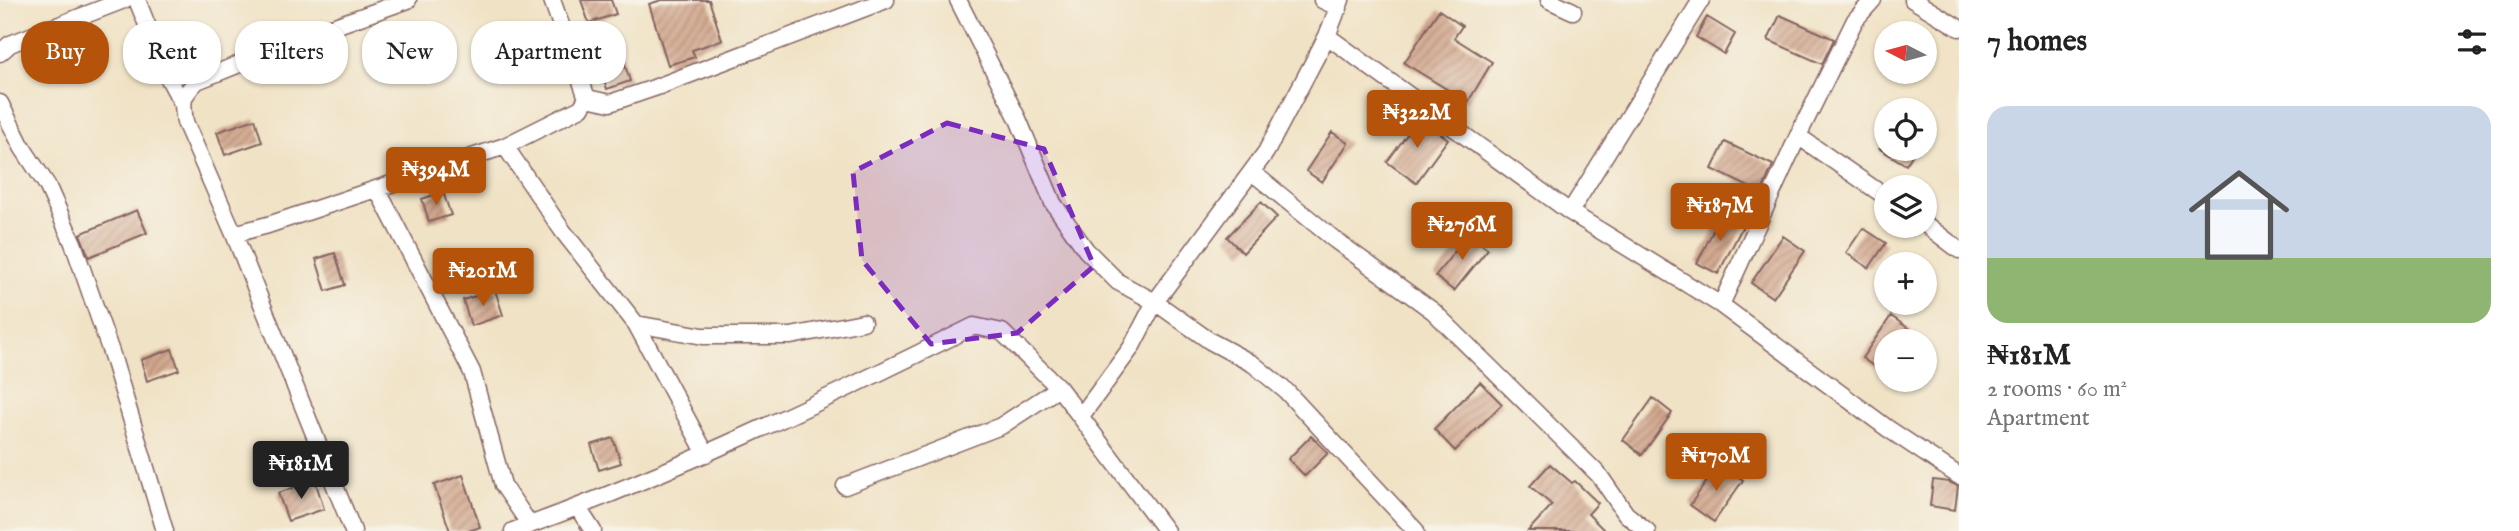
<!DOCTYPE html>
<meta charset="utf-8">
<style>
:root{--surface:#fff;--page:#f2f2f2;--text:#222;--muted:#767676;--accent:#b45309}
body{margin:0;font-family:"IM FELL English",serif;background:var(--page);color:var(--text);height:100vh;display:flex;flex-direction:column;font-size:26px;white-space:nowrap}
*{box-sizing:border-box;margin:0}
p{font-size:23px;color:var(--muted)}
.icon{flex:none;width:38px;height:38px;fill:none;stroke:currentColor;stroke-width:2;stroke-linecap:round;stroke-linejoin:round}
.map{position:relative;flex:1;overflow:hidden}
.sheet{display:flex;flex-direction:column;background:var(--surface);width:560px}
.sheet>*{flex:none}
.hud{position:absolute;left:21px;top:21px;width:665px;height:63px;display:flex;gap:14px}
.needle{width:46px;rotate:276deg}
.buttons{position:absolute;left:1874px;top:21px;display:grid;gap:14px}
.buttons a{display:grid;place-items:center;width:63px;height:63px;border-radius:50%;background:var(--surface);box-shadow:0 2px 5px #0004;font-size:35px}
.price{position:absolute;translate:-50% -60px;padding:0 16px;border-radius:7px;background:var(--accent);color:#fff;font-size:23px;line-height:46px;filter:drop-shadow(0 2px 4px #0008)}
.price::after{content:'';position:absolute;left:50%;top:42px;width:21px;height:16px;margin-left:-10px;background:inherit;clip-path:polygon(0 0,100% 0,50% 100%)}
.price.on{background:#222;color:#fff}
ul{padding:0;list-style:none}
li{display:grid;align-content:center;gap:14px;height:371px;padding:0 28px}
li span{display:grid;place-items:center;height:217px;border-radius:21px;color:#555}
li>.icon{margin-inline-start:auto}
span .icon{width:126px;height:126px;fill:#fffc;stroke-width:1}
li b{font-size:30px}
h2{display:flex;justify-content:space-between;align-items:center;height:84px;padding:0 28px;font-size:30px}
.tag{padding:0 24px;border-radius:28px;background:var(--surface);box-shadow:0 2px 5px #0004;font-size:24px;line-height:63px}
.tag.on{background:var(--accent);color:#fff}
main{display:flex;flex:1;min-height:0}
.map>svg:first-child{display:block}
</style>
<main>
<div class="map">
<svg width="1959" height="531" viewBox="0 0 1959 531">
<defs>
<pattern id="building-hatch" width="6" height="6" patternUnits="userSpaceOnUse" patternTransform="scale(1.75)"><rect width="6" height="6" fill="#d1a68c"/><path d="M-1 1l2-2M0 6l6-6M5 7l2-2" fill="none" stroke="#ac8773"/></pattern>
</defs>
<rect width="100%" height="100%" fill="#f7f3e8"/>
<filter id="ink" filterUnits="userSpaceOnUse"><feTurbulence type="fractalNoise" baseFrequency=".0143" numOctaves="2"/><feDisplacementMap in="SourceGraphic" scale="14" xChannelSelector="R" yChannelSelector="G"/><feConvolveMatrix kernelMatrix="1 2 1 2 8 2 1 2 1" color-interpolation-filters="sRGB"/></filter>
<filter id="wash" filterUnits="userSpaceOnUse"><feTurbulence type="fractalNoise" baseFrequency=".00686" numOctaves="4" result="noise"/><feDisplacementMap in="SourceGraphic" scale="28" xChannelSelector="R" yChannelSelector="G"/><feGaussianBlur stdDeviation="1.57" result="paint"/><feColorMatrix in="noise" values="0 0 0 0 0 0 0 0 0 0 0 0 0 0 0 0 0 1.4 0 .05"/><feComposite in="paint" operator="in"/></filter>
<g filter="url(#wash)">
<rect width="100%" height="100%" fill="#f0e2c5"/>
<g id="blocks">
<path fill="url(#building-hatch)" d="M581,0h30l5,14 -27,9z
M662,0h47l13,40 -30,10 3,7 -27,8 -19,-61z
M1439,10l23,16 -8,12 38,24 -24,40 -64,-39z
M1780,15l54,24 -12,25 -54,-24z
M1707,17l28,17 -11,20 -28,-17z
M620,49l10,32 -23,8 -11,-32z
M1419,118l29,21 -32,44 -29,-21z
M255,119l7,23 -37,13 -8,-23z
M1332,132l16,11 -26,39 -16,-11z
M1725,142l48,23 -12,28 -49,-24z
M1880,149h36l-10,16z
M443,192l8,23 -22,7 -7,-23z
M1261,202l16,15 -34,36 -16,-16z
M137,210l10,23 -58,24 -9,-23z
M1722,213l22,11 -26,50 -21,-11z
M1863,228l23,15 -17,25 -23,-15z
M1469,234l19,15 -34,42 -19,-15z
M1783,236l22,15 -32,47 -22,-15z
M335,253l10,32 -19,6 -10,-32z
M495,290l8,25 -32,11 -8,-26z
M1891,316l21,15 -7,10h-19v34l-24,-17z
M172,349l7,21 -32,11 -6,-21z
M1480,382l22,22 -47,47 -21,-22z
M1653,398l19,15 -30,42 -19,-15z
M1311,436l17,17 -23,23 -17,-17z
M613,438l8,25 -22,7 -8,-25z
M1550,464l22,19 3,-2 23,22 -10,11 17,17h-77l24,-26 -22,-19z
M1719,464l24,16 -29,42 -24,-17z
M463,475l17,52 -11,4h-19l-16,-46z
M315,480l9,29 -36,12 -10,-28z
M1933,480l16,2 9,4 -3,24 -25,-4z"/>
</g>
</g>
<g filter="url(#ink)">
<use href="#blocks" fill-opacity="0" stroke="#846361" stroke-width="2"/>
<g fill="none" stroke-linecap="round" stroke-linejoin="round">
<defs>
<path id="minor" d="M137,0l32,79 14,26
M958,0l60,119 35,84 33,47 32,32 37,20 55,39 43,23 33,27 130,140
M1322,0l17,8
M1549,0l24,11
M1913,0l46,28
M1327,36l243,176 151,93 166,123 72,48
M0,53l10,-9 114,-44
M587,98l23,5 44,-15 232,-88
M0,103l22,44 25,38 26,58 39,112 53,176
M1798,136l88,61
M505,146l57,84 74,94 70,130
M1252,172l83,68 98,71 166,164 27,39 21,17
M377,189l95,183 31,113 27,40
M1570,212l131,-212
M1925,224l34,26
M234,234l34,-9 237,-79 76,-38 6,-10 -35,-98
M1721,305l77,-169 57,-116 18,-20
M636,324l67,12h88l72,-14
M1081,416l50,-68 24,-46 111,-150 61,-116 14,-36
M845,486l156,-60 58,-38
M578,508l15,23
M353,531l-119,-297 -49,-112c-3,-21 -4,-25 12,-41l135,-54 76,-27
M513,531c159,-57 310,-130 461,-205l28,6 57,56 107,143"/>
</defs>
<use href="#minor" stroke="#846361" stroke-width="19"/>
<use href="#minor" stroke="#fff" stroke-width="16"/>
</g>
</g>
<path fill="#7b2cbf" fill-opacity="0.2" stroke="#7b2cbf" stroke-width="5" stroke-dasharray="14 9" stroke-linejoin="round" d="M947,123l97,26 50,117 -77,67 -86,11 -69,-84 -9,-88z"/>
</svg>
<div class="buttons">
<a><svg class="needle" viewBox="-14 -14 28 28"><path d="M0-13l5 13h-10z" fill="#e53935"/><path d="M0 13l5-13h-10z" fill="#767676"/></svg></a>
<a><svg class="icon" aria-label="locate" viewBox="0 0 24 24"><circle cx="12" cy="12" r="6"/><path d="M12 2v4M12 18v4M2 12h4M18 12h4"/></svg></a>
<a><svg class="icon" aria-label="layers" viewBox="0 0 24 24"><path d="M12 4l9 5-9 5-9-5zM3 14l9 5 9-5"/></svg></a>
<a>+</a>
<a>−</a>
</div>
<b class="price" style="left:1417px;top:150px">₦322M</b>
<b class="price" style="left:436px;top:207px">₦394M</b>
<b class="price" style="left:1720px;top:243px">₦187M</b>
<b class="price" style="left:1462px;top:262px">₦276M</b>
<b class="price" style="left:483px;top:308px">₦201M</b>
<b class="price" style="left:1716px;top:493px">₦170M</b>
<b class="price on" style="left:301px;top:501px">₦181M</b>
<div class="hud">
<a class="tag on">Buy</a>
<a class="tag">Rent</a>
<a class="tag">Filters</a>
<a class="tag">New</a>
<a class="tag">Apartment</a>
</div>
</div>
<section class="sheet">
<h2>7 homes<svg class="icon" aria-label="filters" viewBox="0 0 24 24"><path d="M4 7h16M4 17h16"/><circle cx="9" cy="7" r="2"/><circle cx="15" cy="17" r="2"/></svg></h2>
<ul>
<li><span style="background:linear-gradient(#c9d6e8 70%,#8fb573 0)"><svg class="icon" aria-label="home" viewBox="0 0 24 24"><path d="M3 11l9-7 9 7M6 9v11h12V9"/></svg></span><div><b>₦181M</b><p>2 rooms · 60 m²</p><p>Apartment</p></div></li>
</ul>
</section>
</main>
